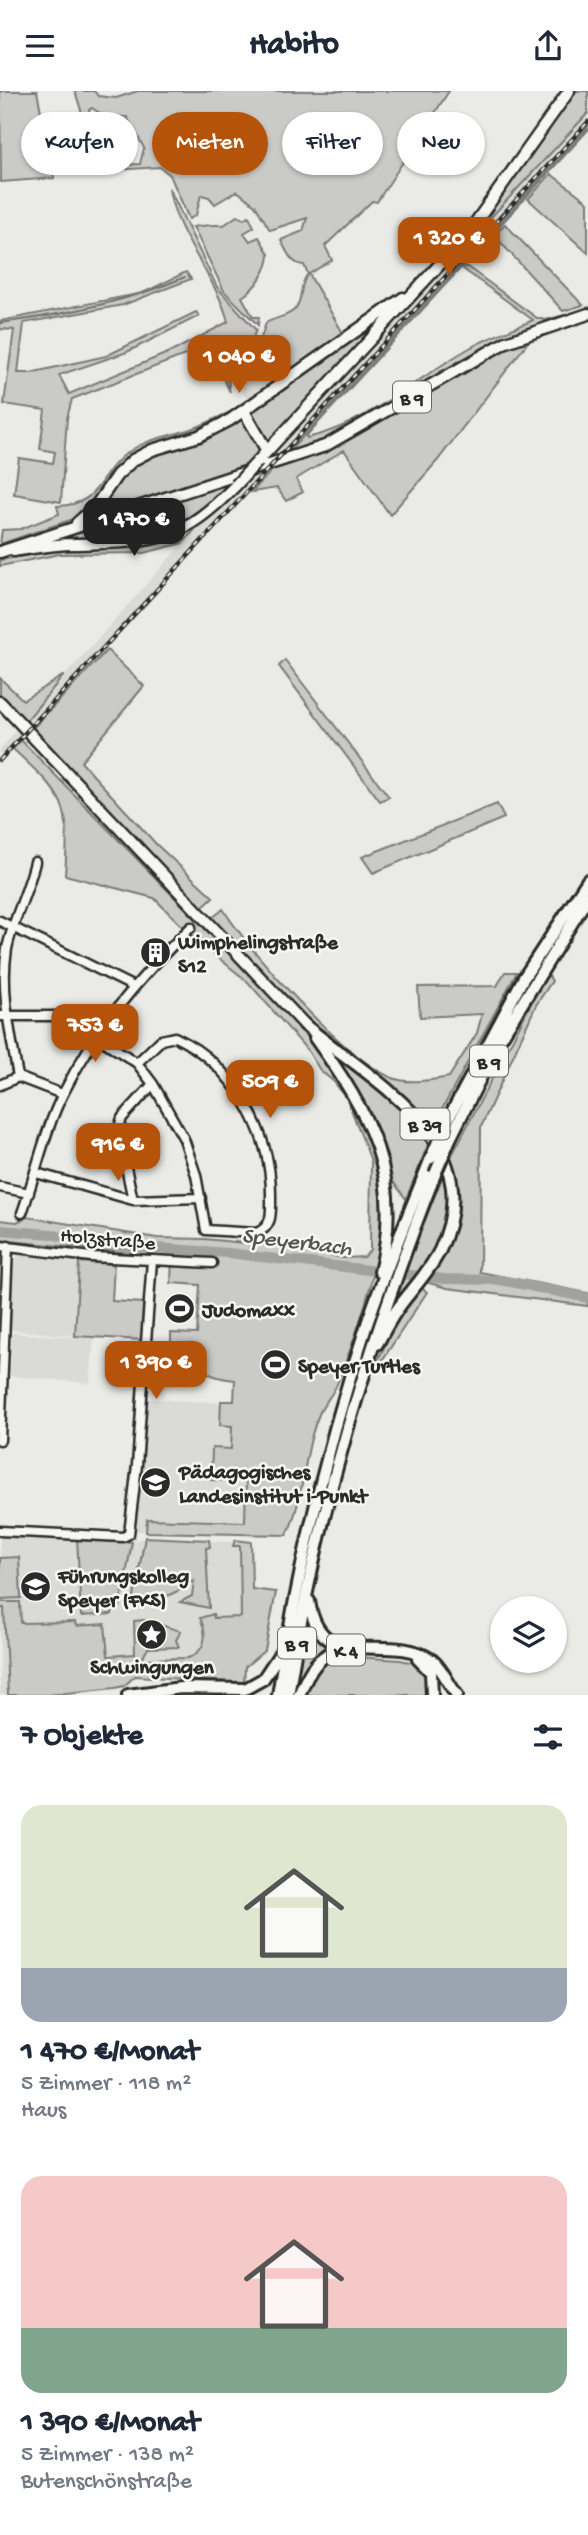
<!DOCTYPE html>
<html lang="de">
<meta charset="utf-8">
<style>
:root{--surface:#fff;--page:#f6f6f7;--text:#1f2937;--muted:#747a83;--accent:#b45309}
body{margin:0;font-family:"Gochi Hand",sans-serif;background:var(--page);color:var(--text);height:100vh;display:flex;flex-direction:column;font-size:26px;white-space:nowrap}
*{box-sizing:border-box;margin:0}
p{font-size:23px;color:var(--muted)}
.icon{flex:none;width:38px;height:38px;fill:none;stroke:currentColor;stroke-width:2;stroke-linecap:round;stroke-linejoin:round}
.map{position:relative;height:1604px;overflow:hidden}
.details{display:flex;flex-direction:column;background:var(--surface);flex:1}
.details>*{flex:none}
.hud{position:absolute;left:21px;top:21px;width:546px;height:63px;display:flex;gap:14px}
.tools{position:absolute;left:490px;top:1505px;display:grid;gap:14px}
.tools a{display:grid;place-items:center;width:77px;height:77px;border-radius:50%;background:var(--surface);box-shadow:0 2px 5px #0004;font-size:35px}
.price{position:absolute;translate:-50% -60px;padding:0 16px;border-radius:14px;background:var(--accent);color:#fff;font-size:23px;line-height:46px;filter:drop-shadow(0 2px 4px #0008)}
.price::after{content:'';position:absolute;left:50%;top:42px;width:21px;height:16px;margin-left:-10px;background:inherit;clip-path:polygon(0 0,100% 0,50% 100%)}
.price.current{background:#222;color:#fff}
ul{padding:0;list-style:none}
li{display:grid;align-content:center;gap:14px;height:371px;padding:0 21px}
li span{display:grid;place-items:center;height:217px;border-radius:21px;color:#555}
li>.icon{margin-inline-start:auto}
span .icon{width:126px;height:126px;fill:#fffc;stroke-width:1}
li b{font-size:30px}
h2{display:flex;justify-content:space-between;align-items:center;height:84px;padding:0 21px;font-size:30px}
.chip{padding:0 24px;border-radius:32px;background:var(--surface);box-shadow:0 2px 5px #0004;font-size:24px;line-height:63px}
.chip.current{background:var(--accent);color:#fff}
header{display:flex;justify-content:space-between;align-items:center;height:91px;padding:0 21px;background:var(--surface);font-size:32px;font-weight:700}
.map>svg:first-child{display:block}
</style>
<header><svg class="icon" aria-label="menu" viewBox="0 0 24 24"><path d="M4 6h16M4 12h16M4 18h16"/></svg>Habito<svg class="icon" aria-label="share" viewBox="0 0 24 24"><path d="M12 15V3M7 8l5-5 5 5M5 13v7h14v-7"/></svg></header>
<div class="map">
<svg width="588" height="1604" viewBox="0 0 588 1604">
<rect width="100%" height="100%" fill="#eaeae6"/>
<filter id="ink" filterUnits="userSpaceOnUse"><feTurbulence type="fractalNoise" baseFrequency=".0143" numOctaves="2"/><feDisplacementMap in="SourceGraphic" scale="14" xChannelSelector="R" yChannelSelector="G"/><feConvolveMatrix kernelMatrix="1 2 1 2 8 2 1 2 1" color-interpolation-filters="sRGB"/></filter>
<g filter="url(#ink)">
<path fill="#dadad6" d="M588,22v14l-588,636v-14l183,-206 104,-103z
M260,250l21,36 -34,22 -13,-18v-9z
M21,1162l58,9 -4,74 -66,-6 4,-69z
M12,1242l82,6 -4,44 -80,-7z
M148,1308l83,4 33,133 -128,-5z
M0,1445l132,6 13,-5 102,6 -5,135 -129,-5 -82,22h-31z"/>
<path fill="#cacac7" stroke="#7a7a79" stroke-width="2" fill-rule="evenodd" d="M0,0h37l17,87 -53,4z
M75,0h19l4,5 18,2 22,-7h311l-72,111 -5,-1 -47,45 7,14 -23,14 35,61 -63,42 -21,-36 6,-18c8,-5 20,-6 27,-12 11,-9 5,-26 15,-37l-4,-9c-13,0 -18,-15 -23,-25l22,-9 4,-13 -37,12 -15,-25 -18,-14 -22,13 -6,-7 -8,-2 -5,20 -7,4 -19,-44 -10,-8 -60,4zM92,17l12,8 2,6 8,8 4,-2v-11h9l17,31 -4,16 -38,2 -13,-56z
M574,0h14v22l-325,349 210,-229z
M588,36v3l-282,306 1,2c60,-14 108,-59 161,-89 20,-12 43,-19 65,-29l-70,-51 3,-3 71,52 8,2 43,-11 -63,22 -176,100 -2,10c59,-32 114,-79 178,-101l3,2 -90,118 -48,55 -46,-65 -48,29 7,13 -17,9 -9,-13 -25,4z
M551,83l37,28v51l-60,-54z
M169,97l48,99 39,43c-9,28 -34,27 -26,62l-22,-46 -136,53 -5,19 -6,84 -47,-8 5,-36 34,5 2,-11 -15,-3 5,-39 -41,-6 10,-74 -14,-1v-8l143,-28 43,-21 5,7 -68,26 -99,18 -6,50h12l76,-17 90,-44 3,4 -72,36 -68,23 10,19 106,-44 53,-28c-11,-45 -53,-87 -59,-134z
M237,125l7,3 5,-3 5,11 -10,6 6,8 9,-4 10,17c0,15 -14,35 -27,43l11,20h6l-1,8 -34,-34 -31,-64c4,-1 28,-3 31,-2z
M505,133l78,81 -20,6 -69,-76z
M391,220l-122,132h-3l-16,-33z
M236,319l-21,16 -60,20 -76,71 -79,27 2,-14 19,-1 38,-15 -2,-8c42,-1 39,-26 65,-49 21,-19 49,-20 75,-30 13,-5 26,-13 39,-17z
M243,326l18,32 -20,21 -143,45 -2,-2 33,-45 26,-16 44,-12z
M225,392l4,1 -20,23 -43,27 -132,12z
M198,435l-15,17 -39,10 -84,1 -60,12v-6l70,-12 78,-2z
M107,559l37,36 -63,76 76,83 56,52 -13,12 -169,-179z
M285,569l104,137 -9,4 -101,-135z
M64,584l-38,46 -26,-27v-16l23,22z
M21,649l274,281c30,36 59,76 77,120 29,71 -8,176 -35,243 -4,10 -12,18 -17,28 -17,38 -15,85 -33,123l-141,-3 1,-13 98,3 1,-41 -35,-1 1,-32 19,1 1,-23 -12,-1 1,-24h13l1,-21c-22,-2 -44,-9 -43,-36l-21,-1v-10l26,1 3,-49 -29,-2 1,-26 -172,-17v-20l17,2 10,-5 130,21 48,1 90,9 49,10 20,-1 6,-7 1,-89 -24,-62 -13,-17 -14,-12 -12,-19 -60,-69 -55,-45 -39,-39 -89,-23c5,-73 2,-76 -52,-126z
M497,713l7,14 -131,55 -11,-16z
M223,818c29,46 119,146 167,168 17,8 42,3 59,0l28,-44 5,-19 -62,3 -2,-30 79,-1 8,-14h12l-83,152 -128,-103 -95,-102z
M547,882l5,8 -16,24 -55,122 -1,145 108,21v13l-141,-18 -22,-6c29,-43 43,-73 26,-125z
M334,964l53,40 44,42 -25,62 -17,-23 -24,-70z
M444,1082c4,12 6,31 4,44 -3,21 -34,75 -54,80z
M79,1171l35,2 -2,37 31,2 -1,37 -67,-4z
M420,1196l7,5 -48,73 -3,-1 19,-40z
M77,1446l55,5 -12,65 -6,-2 -2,9 -31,2z
M145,1446l64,3 1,7 -4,1 3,60 -29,-6 12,-6 2,-15 -9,3 -2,5c-17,5 -32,21 -51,18z
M235,1449l16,2 1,47 24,3 -11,58 -20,17 -1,16 -109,-7 -11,10 -9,2 -67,7h-40l-4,-87h-4v-6h20l1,21 54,-1 1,4 29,-2 3,32 27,-2 -1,-33 10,-1 37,11 -5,9 3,7 -31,1 -6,11 46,-1c20,-8 19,-25 12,-40l13,-4 1,4 27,-1 -1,-71h-7z
M19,1466l2,41 -21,1v-41z
M307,1522l9,23 18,11 -18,10 -19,38h-4z
M342,1565l58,4 15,3 12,12v20h-123c8,-20 16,-34 38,-39z"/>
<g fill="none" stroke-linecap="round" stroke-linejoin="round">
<path stroke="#727270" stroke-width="2" d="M0,232c63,-8 127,-21 185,-46"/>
<path stroke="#a1a19e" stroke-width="10" d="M0,1139l51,4 34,9 143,10 216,26 56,1 88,18"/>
<defs>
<path id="minor" d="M0,830l134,66
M0,925h54l20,6 63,41 16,21 31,55 12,36 10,55 50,3c17,-6 15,-20 15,-36 1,-64 -37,-132 -96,-160l-14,3 -24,23
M18,986c-7,-42 -18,-87 -11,-128 6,-30 21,-57 28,-87
M0,994l18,-8 44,17
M36,1082l97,27 68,-2
M0,1096l29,6
M133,1109l-15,-70 4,-12 31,-34
M22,1122c13,-37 24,-87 42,-121 32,-64 76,-115 127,-165
M0,1155l91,11 121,6
M0,1349l8,-194
M0,1440l123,6 6,-3 8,-69 15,-205"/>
<path id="major" d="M244,320l23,40
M258,370l208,-225 103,-145
M77,432l18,-16 22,-32 16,-15 19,-10 47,-14 31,-16 173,-122
M14,460c20,-3 40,-7 60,-7 79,-3 104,1 162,-59
M0,461l325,-106 181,-104 82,-28
M0,611l305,323"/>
<path id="highway" d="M305,934c70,58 186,117 135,225 -10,21 -28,39 -41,57 -9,12 -15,25 -22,37
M315,947c55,76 89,138 65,234
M446,1032l77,-144 65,-99
M450,1048l49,-98 89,-144
M309,1510c11,76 79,28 123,59 11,9 16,24 25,35
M418,1568l13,13 1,23
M128,1604l53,-7 64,1 18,-10 20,-30
M278,1604c20,-125 48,-248 88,-368 19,-57 43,-113 65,-169
M288,1604c29,-184 80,-349 147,-521
M299,1604c9,-22 20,-45 47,-45"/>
</defs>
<use href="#minor" stroke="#2b2b2b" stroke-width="13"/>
<use href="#major" stroke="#2b2b2b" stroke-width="15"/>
<use href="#highway" stroke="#2b2b2b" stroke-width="16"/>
<use href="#minor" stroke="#f6f6f2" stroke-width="8"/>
<use href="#major" stroke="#f6f6f2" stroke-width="10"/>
<use href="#highway" stroke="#f6f6f2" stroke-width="10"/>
<defs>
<path id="rail" d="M0,669l588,-638"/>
</defs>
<use href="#rail" stroke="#2b2b2b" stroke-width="4.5"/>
<use href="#rail" stroke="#f6f6f2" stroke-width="2" stroke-dasharray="5" stroke-linecap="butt"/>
<defs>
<path id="major-bridge" d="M236,394l22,-24"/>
<path id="highway-bridge" d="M431,1067l15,-35
M435,1083l15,-35"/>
</defs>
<use href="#major-bridge" stroke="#2b2b2b" stroke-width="15" stroke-linecap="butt"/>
<use href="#highway-bridge" stroke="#2b2b2b" stroke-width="16" stroke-linecap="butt"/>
<use href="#major-bridge" stroke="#f6f6f2" stroke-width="10"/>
<use href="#highway-bridge" stroke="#f6f6f2" stroke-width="10"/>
</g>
</g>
<defs>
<symbol id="building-disc" viewBox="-11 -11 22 22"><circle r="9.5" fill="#2b2b2b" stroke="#f6f6f2"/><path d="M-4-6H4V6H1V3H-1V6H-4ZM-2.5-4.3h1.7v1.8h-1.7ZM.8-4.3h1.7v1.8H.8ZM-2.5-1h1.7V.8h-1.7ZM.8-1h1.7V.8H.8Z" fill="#fff"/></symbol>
<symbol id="stadium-disc" viewBox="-11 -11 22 22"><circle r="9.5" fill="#2b2b2b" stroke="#f6f6f2"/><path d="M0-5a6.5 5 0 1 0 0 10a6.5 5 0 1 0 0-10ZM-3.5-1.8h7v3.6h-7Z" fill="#fff"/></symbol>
<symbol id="university-disc" viewBox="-11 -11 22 22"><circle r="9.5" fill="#2b2b2b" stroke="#f6f6f2"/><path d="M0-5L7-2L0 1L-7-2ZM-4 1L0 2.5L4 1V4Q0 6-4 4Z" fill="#fff"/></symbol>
<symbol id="sight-disc" viewBox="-11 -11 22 22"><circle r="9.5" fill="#2b2b2b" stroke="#f6f6f2"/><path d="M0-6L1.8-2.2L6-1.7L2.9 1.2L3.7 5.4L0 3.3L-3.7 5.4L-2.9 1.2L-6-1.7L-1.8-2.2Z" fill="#fff"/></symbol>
</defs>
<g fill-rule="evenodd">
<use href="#building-disc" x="138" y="844" width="35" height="35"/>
<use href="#stadium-disc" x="162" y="1200" width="35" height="35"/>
<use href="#stadium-disc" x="258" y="1256" width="35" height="35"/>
<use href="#university-disc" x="138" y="1374" width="35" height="35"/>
<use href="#university-disc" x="18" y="1478" width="35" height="35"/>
<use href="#sight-disc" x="134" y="1526" width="35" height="35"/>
</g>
<g text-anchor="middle" stroke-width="5" stroke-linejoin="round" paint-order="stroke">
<g fill="#f6f6f2" stroke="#686867" stroke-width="2">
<rect x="393" y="290.5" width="38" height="31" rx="5"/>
<rect x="470" y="954.5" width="38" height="31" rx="5"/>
<rect x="400.5" y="1017.5" width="49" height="31" rx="5"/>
<rect x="278" y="1536.5" width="38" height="31" rx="5"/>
<rect x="327" y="1543.5" width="38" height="31" rx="5"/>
</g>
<g font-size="19" font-weight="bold" fill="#2b2b2b">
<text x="412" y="313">B 9</text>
<text x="489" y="977">B 9</text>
<text x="425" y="1040">B 39</text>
<text x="297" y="1559">B 9</text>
<text x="346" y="1566">K 4</text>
</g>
<g font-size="21" font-weight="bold" fill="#2b2b2b" stroke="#f6f6f2" text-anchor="start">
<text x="178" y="857">Wimphelingstraße<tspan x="178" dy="24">S12</tspan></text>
<text x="202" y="1225">Judomaxx</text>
<text x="298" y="1281">Speyer Turtles</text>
<text x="179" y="1387">Pädagogisches<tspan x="179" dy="24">Landesinstitut i-Punkt</tspan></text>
<text x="58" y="1491">Führungskolleg<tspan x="58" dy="24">Speyer (FKS)</tspan></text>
<text x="152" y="1582" text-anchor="middle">Schwingungen</text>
</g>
<g font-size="21" fill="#2b2b2b" stroke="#f6f6f2">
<text transform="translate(108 1147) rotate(5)" y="7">Holzstraße</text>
</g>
<g font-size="23" font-style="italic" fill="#545453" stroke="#f6f6f2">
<text transform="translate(297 1149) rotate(7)" y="8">Speyerbach</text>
</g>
</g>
</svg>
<div class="tools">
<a><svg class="icon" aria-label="layers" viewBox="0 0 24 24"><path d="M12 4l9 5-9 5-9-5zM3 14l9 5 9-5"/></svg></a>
</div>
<b class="price" style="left:449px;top:186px">1 320 €</b>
<b class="price" style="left:239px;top:304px">1 040 €</b>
<b class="price current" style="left:134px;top:467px">1 470 €</b>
<b class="price" style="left:95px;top:973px">753 €</b>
<b class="price" style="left:270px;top:1029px">509 €</b>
<b class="price" style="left:118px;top:1092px">916 €</b>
<b class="price" style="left:156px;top:1310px">1 390 €</b>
<div class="hud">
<a class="chip">Kaufen</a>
<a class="chip current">Mieten</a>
<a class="chip">Filter</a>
<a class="chip">Neu</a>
</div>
</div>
<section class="details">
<h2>7 Objekte<svg class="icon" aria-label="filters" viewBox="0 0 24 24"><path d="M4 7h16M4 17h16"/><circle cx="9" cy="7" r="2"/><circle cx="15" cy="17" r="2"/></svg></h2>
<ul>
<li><span style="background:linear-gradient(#dfe7d0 75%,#9aa5b1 0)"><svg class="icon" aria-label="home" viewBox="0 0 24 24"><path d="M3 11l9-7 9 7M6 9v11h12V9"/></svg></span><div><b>1 470 €/Monat</b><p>5 Zimmer · 118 m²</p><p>Haus</p></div></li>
<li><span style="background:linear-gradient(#f6c9c9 70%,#7fa58c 0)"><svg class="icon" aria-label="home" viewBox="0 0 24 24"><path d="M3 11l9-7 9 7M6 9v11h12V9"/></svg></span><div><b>1 390 €/Monat</b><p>5 Zimmer · 138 m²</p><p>Butenschönstraße</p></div></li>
</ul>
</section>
